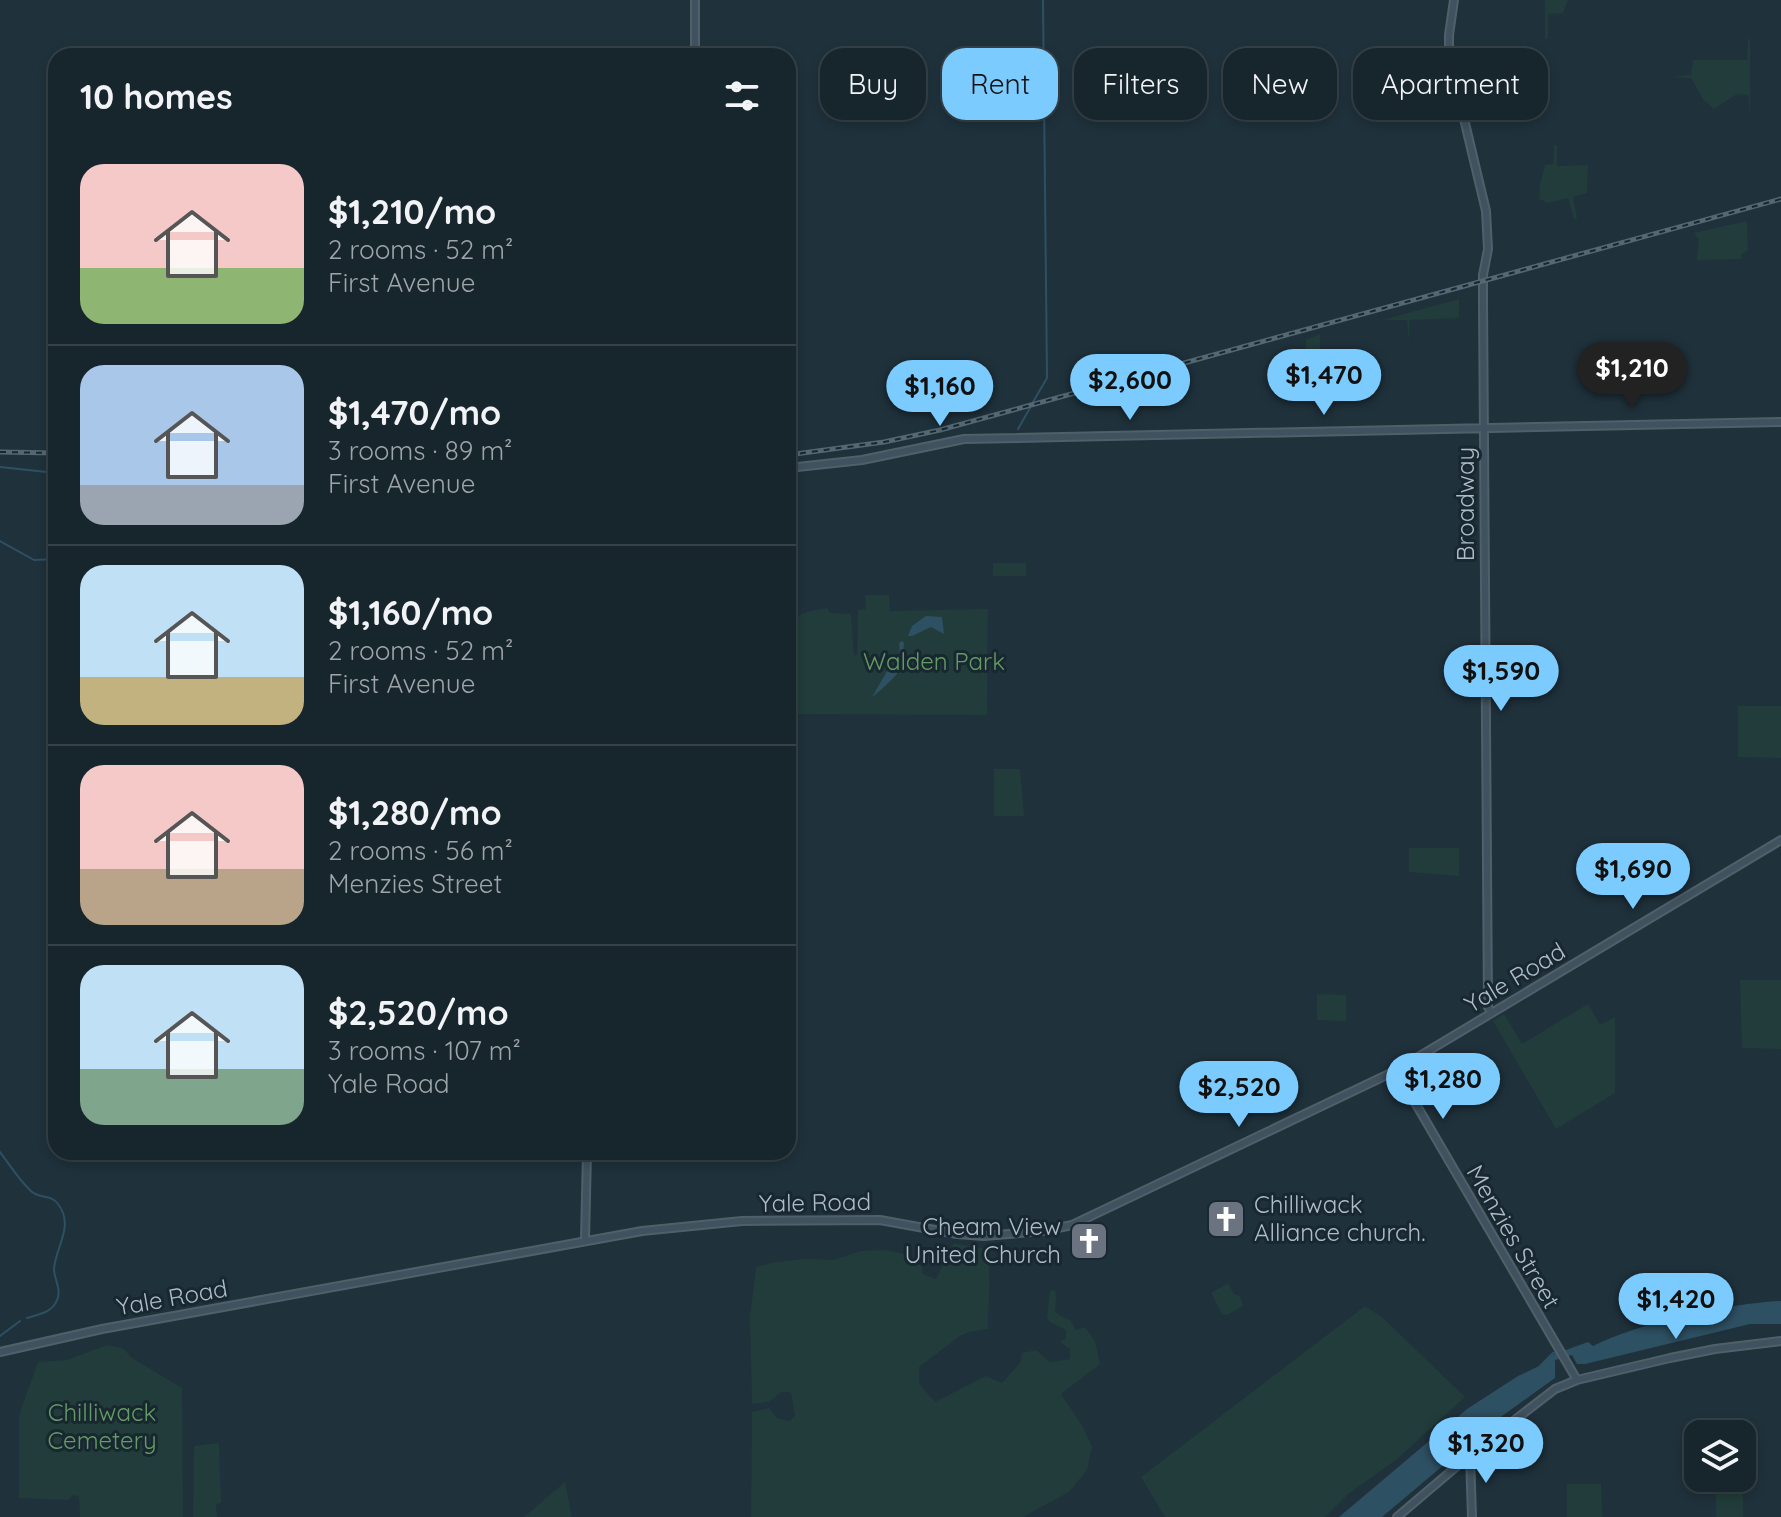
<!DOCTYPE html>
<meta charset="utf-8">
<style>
:root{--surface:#17252c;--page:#243138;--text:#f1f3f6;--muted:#9ea5a9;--line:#364248;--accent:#7bcbff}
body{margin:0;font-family:Quicksand,sans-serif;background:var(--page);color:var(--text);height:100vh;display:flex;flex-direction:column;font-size:30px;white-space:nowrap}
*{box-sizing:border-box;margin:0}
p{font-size:26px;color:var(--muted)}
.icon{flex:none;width:44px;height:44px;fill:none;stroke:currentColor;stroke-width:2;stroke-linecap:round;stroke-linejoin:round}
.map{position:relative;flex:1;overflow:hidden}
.details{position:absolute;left:48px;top:48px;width:748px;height:1112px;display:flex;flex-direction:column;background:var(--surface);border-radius:24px;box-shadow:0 4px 12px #0003,0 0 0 2px var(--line)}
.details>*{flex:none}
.hud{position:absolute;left:820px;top:48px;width:760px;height:72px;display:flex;gap:16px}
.tools{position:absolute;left:1684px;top:1420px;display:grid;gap:16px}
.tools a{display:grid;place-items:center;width:72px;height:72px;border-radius:16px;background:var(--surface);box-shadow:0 4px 12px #0003,0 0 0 2px var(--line);font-size:40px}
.price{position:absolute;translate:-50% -68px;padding:0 18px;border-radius:28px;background:var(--accent);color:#111;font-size:26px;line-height:52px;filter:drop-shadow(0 2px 4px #0008)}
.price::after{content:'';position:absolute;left:50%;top:48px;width:24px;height:18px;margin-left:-12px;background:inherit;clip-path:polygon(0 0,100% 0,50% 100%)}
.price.current{background:#222;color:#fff}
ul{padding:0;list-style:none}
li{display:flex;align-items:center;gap:24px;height:200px;padding:0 32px}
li+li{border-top:2px solid var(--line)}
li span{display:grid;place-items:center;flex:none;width:224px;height:160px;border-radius:24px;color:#555}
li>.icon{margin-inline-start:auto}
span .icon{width:96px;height:96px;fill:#fffc;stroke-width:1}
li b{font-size:34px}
h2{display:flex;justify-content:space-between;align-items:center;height:96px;padding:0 32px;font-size:34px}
.pill{padding:0 28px;border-radius:24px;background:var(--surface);box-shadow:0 4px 12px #0003,0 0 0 2px var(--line);font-size:28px;line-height:72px}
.pill.current{background:var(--accent);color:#111}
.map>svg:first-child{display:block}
</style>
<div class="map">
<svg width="1781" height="1517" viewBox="0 0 1781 1517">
<rect width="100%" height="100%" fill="#1f313b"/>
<path fill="#213c3a" d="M1545,0h23l-5,13 -15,1v24l-3,1z
M1748,39h2v76l-2,-20 -11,-1 -23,15 -11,-10 -12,-21 -21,-1 21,-2 2,-15h54z
M1554,145h3v21l31,-1 -1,28 -14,4 4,21 -3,1 -6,-21 -20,5 -9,-4 1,-16 5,-18 8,-1z
M1747,221l1,29 -6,4 -1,5 -44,1 2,-21 -6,-6z
M1459,299v19l-50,2v24l-2,-24h-25z
M1320,334v35h-14v-29z
M993,563h33v13h-33z
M865,595h24l1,16 98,-2 -1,106 -199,-1c0,-21 -6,-83 8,-96 8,-7 20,-8 31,-10l3,5 21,1 3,41h3l1,-45 8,-1z
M1738,706h43v52l-43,-1z
M994,769h26l4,47h-30z
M1409,848h50v28l-50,-4z
M1740,980h41v69l-39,-1z
M1317,994l29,1v26l-29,-1z
M1588,1004l12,21 15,-8v76l-59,36 -63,-108 11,-7 18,30z
M954,1243l32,6c6,24 2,55 2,80l-19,3 -9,4 -41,31v17l16,18 51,-26 16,7 18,-20 2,-10 14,-3 14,12 20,-3v-10l-10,-7 6,-4v-8l-16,-8 -3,-4 3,-27 5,-1c5,22 -10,19 15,30l6,10 9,-3 10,14 5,23 -39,30 22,33 9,20 -5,23 -18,22 -46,25h-272l1,-105 17,-4 8,10 12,3 6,-5 -4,-23c-12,-4 -12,2 -21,8 -4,2 -13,2 -18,3l-2,-87 6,-50 19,-5 31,-3 27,1 28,-9 23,-1 22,4 -2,4 3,3 15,5 1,8 13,5z
M1228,1283l6,11 6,2 3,10 -16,9 -5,-1 -11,-21z
M1365,1306l18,12 82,79 -69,63 -48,34 -23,23h-160l-24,-40z
M107,1345l16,3 9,10 50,30 1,129h-103l-1,-20 -5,-2 -6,5 -49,-2v-83l19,-53 29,-2z
M219,1443l2,60 -5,1 1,13h-24l1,-71z
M1743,1479v38h-27v-37z
M565,1482l7,35h-48z
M1567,1484h34l1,33h-35z"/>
<path fill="#2e5063" d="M926,616l16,1 2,17 -13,-7 -19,9h-4l4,-10z
M902,641l2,2c-1,7 0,14 -1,21 -3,10 -23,27 -31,33 4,-7 8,-14 13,-22 8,-17 17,0 14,-32z
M1781,1301v23h-31l-165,40h-8l-5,-9 -17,5v18l-53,38 -120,101h-43l128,-108 51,-33 23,-11 11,-10 36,-13 5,4c46,-23 137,-43 188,-45z"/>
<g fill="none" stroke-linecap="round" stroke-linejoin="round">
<path stroke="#2e5063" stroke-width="2" d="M1033,402l14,-24 -4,-378
M1018,429l12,-21
M0,467l56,6
M0,541l34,19 22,-1
M0,1152c10,13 19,28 31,39 8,8 20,3 27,13 17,22 -3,44 -4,65 0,10 8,21 3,31 -5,13 -18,14 -30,18
M0,1336l20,-15
M1540,1366l13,-13 7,-1"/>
<defs>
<path id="secondary" d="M1454,0l-5,35v21l37,155 2,38 -5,26v27l5,705 3,5
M695,56v-56
M788,468l74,-8 102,-21 817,-17
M1396,1070l181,310
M585,1240l2,-88
M0,1352l102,-23 540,-98 100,-10 138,-1 77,14 27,2 60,-5 28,-6 321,-153 388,-232
M1470,1455l2,62
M1397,1517l79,-67 79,-61 22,-9 93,-22 45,-9 66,-8"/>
</defs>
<use href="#secondary" stroke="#506069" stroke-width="10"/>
<use href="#secondary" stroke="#40525f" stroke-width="6"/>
<defs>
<path id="rail" d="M0,452l56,1
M788,455l96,-13 56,-12 841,-231"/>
</defs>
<use href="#rail" stroke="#546873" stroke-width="5"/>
<use href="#rail" stroke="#182730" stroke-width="2" stroke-dasharray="6" stroke-linecap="butt"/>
</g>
<defs>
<symbol id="church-square" viewBox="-11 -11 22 22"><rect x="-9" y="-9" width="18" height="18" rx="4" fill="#6b7280" stroke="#182730"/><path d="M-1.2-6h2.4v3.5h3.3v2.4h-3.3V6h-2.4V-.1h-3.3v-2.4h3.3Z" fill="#fff"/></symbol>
</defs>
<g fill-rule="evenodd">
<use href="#church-square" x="1204" y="1197" width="44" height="44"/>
<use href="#church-square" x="1067" y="1219" width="44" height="44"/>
</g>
<g text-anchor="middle" stroke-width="6" stroke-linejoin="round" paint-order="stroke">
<g font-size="24" fill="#adbdc8" stroke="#182730">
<text transform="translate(1466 504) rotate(-90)" y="8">Broadway</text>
<text transform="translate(1515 978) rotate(-31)" y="8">Yale Road</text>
<text transform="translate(815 1203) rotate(-1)" y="8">Yale Road</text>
<text transform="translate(1513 1237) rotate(60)" y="8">Menzies Street</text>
<text transform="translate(172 1298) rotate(-10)" y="8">Yale Road</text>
</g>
<g font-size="24" fill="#629b63" stroke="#182730">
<text x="934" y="670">Walden Park</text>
<text x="102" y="1421">Chilliwack<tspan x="102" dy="28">Cemetery</tspan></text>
</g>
<g font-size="24" fill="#adbdc8" stroke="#182730" text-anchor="start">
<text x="1254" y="1213">Chilliwack<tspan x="1254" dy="28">Alliance church.</tspan></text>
<text x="1061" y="1235" text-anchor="end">Cheam View<tspan x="1061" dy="28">United Church</tspan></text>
</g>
</g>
</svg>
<div class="tools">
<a><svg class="icon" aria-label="layers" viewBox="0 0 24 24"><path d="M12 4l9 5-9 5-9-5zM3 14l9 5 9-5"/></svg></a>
</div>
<b class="price current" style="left:1632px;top:410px">$1,210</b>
<b class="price" style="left:1324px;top:417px">$1,470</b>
<b class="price" style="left:1130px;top:422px">$2,600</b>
<b class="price" style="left:940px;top:428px">$1,160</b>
<b class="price" style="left:1501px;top:713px">$1,590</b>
<b class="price" style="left:1633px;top:911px">$1,690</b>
<b class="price" style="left:1443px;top:1121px">$1,280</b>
<b class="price" style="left:1239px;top:1129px">$2,520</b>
<b class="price" style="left:1676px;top:1341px">$1,420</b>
<b class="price" style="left:1486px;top:1485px">$1,320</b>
<div class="hud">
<a class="pill">Buy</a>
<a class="pill current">Rent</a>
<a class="pill">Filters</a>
<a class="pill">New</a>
<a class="pill">Apartment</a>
</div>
<section class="details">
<h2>10 homes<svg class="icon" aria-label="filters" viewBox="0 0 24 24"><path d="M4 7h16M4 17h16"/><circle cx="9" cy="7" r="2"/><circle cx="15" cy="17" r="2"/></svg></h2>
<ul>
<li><span style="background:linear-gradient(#f6c9c9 65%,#8fb573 0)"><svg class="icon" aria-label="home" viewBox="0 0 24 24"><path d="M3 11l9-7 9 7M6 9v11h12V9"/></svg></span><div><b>$1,210/mo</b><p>2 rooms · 52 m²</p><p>First Avenue</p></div></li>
<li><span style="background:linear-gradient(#a9c7e8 75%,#9aa5b1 0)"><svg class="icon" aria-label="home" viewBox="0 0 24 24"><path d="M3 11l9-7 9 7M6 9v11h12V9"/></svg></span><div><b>$1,470/mo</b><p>3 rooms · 89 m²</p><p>First Avenue</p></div></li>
<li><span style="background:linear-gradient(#bfe0f5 70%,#c2b280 0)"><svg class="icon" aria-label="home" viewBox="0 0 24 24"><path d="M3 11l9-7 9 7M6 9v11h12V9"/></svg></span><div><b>$1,160/mo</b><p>2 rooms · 52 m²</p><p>First Avenue</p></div></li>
<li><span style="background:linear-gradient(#f6c9c9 65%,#b9a48a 0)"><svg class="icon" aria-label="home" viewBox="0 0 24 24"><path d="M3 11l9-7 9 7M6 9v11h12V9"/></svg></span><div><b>$1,280/mo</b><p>2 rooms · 56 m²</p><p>Menzies Street</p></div></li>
<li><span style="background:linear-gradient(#bfe0f5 65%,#7fa58c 0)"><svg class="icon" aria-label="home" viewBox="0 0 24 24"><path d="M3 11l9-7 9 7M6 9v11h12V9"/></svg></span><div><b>$2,520/mo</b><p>3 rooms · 107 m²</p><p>Yale Road</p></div></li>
</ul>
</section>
</div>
